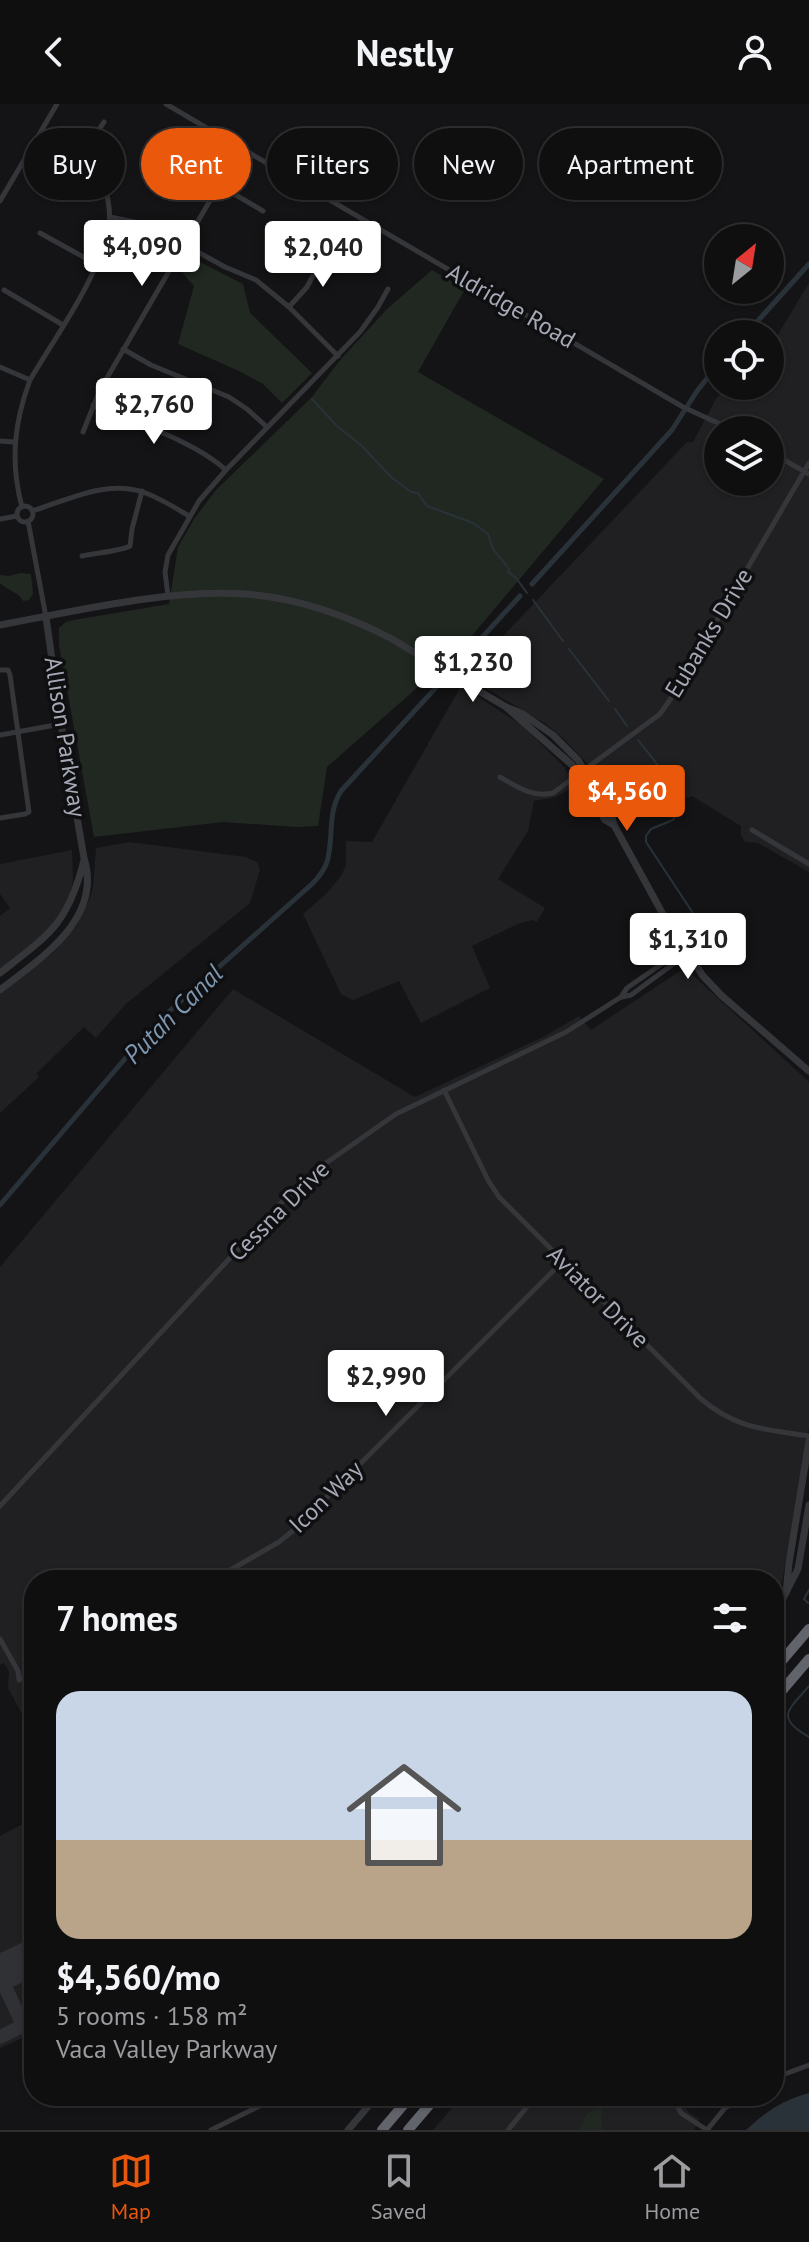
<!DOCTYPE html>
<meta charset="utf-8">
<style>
:root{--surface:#0f0f10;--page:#1d1d1e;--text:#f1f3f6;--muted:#9b9c9f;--line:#2f2f30;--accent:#ea580c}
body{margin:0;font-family:"PT Sans",sans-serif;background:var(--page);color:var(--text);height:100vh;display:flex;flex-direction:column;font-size:30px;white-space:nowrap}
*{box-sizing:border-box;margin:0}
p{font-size:26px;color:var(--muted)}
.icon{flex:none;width:44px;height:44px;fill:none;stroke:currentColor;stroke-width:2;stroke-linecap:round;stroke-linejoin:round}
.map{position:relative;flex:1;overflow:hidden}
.drawer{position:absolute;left:24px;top:1466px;width:760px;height:536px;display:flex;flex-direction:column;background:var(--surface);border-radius:32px;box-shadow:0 2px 6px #0004,0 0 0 2px var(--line)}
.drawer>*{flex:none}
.hud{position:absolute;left:24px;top:24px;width:762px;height:72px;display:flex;gap:16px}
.needle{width:52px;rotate:30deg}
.buttons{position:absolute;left:704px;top:120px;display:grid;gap:16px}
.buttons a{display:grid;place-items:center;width:80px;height:80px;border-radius:50%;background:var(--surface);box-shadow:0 2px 6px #0004,0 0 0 2px var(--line);font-size:40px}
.price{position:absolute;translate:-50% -68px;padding:0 18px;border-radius:8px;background:#fff;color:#222;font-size:26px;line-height:52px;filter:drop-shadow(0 2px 4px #0008)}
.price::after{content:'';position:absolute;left:50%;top:48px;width:24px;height:18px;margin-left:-12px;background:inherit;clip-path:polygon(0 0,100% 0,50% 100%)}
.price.on{background:var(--accent);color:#fff}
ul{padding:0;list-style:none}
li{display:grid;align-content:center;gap:16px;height:424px;padding:0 32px}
li span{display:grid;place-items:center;height:248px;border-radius:24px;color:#555}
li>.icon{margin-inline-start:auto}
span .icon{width:144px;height:144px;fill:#fffc;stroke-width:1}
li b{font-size:34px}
h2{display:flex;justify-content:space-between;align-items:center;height:96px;padding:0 32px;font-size:34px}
.pill{padding:0 28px;border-radius:36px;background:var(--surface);box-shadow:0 2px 6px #0004,0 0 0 2px var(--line);font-size:28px;line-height:72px}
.pill.on{background:var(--accent);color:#fff}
header{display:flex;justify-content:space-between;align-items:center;height:104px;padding:0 32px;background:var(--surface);font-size:36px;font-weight:700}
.menu{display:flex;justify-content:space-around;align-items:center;height:112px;border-top:2px solid var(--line);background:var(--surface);font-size:22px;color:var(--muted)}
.menu a{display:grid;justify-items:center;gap:4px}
.menu .on{color:var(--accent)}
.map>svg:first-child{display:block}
</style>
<header><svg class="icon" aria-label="back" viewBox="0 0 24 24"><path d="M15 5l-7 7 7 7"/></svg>Nestly<svg class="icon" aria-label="person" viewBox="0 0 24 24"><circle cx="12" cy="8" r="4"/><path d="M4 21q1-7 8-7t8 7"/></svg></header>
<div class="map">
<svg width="809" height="2026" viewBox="0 0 809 2026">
<rect width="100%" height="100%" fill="#141416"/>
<path fill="#202022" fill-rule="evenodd" d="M809,179v589l-51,-29 -13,-1 -4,-7v-9l-49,-30 -41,15 -30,6 -2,-10 -21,-32 -34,-36 -18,-15 -81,-48 222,-234h6l24,-45 12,-11h41v-42l7,-8zM718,326h52v52h-52z
M461,582l62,40 41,41 11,19 -19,11 -22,4 -6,30 -30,48 47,29 -8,14 -5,-2 -14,4 -46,22 18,42 -69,35 -22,-42 -46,19 -12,-6 -38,-80 23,-20 15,-18 5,-11v-24l26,1z
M129,738l117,15 11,5 3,8 -10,33 -124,101 -30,34 -12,-11 -47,46 2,4 -39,36v-119l54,-42 23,-27 12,-25 4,-12 3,-40z
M72,746l1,31 -4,18 -18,30 -51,40v-53l10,-8 -10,-14v-30z
M680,867h8l7,6 114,105v346l-28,160 -7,17v-25h-740v157l-26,-49 1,-17 -5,-8 -4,2v-398l233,-278 182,108 130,-61 34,-20 12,14z
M34,1714v215l-34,15v-212z
M462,1992h216l11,17 11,6 -6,11h-261z"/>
<path fill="#202821" d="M185,155h9l49,25 7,29 62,60 -30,30 -19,-19 -24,-13 -61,-27 16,-58 -15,-17z
M432,166l33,19 -47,83 186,107 -145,172 -132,116 -9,59 -21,1 -74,-5 -129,15 -35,-192v-17l7,-6 8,-2 95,-16 9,-57 16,-28 22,-29 95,-92 30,-39 47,-51z
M20,469l11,1 2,20 -4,6 -6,1c-4,-9 -15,-10 -23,-18v-8l9,1z
M601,2000l2,2 -2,10 1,14h-23l8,-16z"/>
<path fill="#2a3239" d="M809,1989v37h-63c19,-18 37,-30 63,-37z"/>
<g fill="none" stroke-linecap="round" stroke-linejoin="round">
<path stroke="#2a3239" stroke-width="2" d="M312,295l25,27 25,20 29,31 20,15 7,1 9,13 46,17 15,11 5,15 16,20 -1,3 8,6 11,15
M533,496l30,41
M569,545l40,52
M615,605l12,17
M638,636c18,23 34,38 35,69
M674,709l1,3 -2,4 -22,9 -5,7v6l72,109
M808,1499l-4,-4 5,-9
M809,1582c-20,24 -35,31 0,51"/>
<path stroke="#2a3239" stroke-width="5" d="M746,230l63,-70
M532,480l140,-154 25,-39 21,-26
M0,1101l141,-165 23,-24 148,-132c6,-6 12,-13 15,-22 7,-24 0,-49 14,-71l179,-195"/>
<path stroke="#303134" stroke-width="14" d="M0,1872l23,49
M0,1933l34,-17"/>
<path stroke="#303134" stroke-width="36" d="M0,1869l34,-16"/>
<path stroke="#35363a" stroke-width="5" d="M166,0l517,303 50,23
M171,56l11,3 81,48
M65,63l32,-6
M0,97l57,-97
M110,113l39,8 76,42 31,13 33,27 49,49
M40,129l58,32
M4,186l59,35
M289,203l18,-20 19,-36
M123,245l28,16 78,32 18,12 20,18
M0,263l30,13
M93,301c42,18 100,35 133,65
M83,328l17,-42 119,-205
M0,337l14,1
M770,348l39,22
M17 410a8 8 0 1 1 16 0a8 8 0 1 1-16 0Z
M22,403c-12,-45 -8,-84 8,-127 27,-46 72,-106 79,-158 5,-35 -29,-69 -5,-100
M32,407c36,-11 73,-31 111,-19 17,6 31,15 46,24
M0,415l17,-3
M28,417l18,96
M82,452c13,-3 39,-5 48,-10l2,-17 10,-38
M168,492l-3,-24 3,-17 31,-54 27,-31 134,-138 18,-25 10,-18
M0,566h8l2,5 19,137 -4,2 -25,4
M0,631l61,-11
M500,673c17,10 33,21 53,16l107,-79 14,-20 135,-231
M752,726l57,34
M622,893l9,-2 49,-36 5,-6
M444,986l44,90 11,17 202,202c36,30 63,30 108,37
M0,1402l281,-303 38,-35 77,-54 170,-82 47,-30 8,-5 6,-9 49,-34 10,-3
M213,1476l66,-38 16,-13 267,-267
M0,1535l18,32 1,9 15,-7
M774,1974l35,-13
M672,1992l9,17 26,17 18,-22 21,-12
M211,2026l69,-34
M508,2026l28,-34"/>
<path stroke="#35363a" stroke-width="7" d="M0,521c76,-14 168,-36 245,-31 52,4 101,21 147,45l114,68 17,7 30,21 25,25 33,54 3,11 -9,-5 -33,-55 -66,-58
M614,721l51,93 38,58 19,20 87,75
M0,869c50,-39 68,-49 84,-113
M0,886c41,-32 103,-71 84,-132l-23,-134 -15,-107
M786,1489l3,-30 20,-122
M774,1512l24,-47 11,-64
M348,2026l29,-34"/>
<path stroke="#61646b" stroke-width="10" d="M774,1566l35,-41
M774,1596l35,-41
M382,2026l29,-34
M408,2026l29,-34"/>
</g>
<g text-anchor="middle" stroke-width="7" stroke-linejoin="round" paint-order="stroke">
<g font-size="24" fill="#a6aab6" stroke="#0f0f11">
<text transform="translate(511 202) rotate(30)" y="8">Aldridge Road</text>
<text transform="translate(709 529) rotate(-59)" y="8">Eubanks Drive</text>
<text transform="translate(65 633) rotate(81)" y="8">Allison Parkway</text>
<text transform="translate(279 1107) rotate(-45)" y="8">Cessna Drive</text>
<text transform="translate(598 1193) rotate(45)" y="8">Aviator Drive</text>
<text transform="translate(326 1393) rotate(-44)" y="8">Icon Way</text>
</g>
<g font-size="26" font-style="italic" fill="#7d97b0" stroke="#0f0f11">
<text transform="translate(173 910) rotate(-45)" y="9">Putah Canal</text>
</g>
</g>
</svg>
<div class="buttons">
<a><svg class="needle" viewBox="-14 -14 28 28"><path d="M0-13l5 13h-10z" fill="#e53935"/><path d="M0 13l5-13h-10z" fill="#9b9c9f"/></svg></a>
<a><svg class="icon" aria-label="locate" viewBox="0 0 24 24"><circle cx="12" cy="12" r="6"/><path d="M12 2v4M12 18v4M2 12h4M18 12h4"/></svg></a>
<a><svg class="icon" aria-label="layers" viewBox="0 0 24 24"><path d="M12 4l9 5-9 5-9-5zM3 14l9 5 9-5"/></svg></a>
</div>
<b class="price" style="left:142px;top:184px">$4,090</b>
<b class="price" style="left:323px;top:185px">$2,040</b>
<b class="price" style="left:154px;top:342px">$2,760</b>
<b class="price" style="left:473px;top:600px">$1,230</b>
<b class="price on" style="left:627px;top:729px">$4,560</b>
<b class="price" style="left:688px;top:877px">$1,310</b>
<b class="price" style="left:386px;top:1314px">$2,990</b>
<div class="hud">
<a class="pill">Buy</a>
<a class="pill on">Rent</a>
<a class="pill">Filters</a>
<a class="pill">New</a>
<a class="pill">Apartment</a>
</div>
<section class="drawer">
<h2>7 homes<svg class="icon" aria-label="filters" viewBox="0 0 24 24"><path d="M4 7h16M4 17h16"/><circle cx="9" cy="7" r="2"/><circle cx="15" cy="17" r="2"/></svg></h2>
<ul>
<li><span style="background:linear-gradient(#c9d6e8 60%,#b9a48a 0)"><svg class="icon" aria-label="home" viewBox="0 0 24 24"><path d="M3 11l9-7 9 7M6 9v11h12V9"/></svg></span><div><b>$4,560/mo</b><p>5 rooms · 158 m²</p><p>Vaca Valley Parkway</p></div></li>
</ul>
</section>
</div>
<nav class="menu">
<a class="on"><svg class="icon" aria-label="map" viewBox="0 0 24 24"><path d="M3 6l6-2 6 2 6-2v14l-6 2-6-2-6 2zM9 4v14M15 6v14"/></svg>Map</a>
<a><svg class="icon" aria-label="saved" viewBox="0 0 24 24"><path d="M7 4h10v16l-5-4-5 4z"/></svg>Saved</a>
<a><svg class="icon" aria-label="home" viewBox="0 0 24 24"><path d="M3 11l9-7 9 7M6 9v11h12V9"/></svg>Home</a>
</nav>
